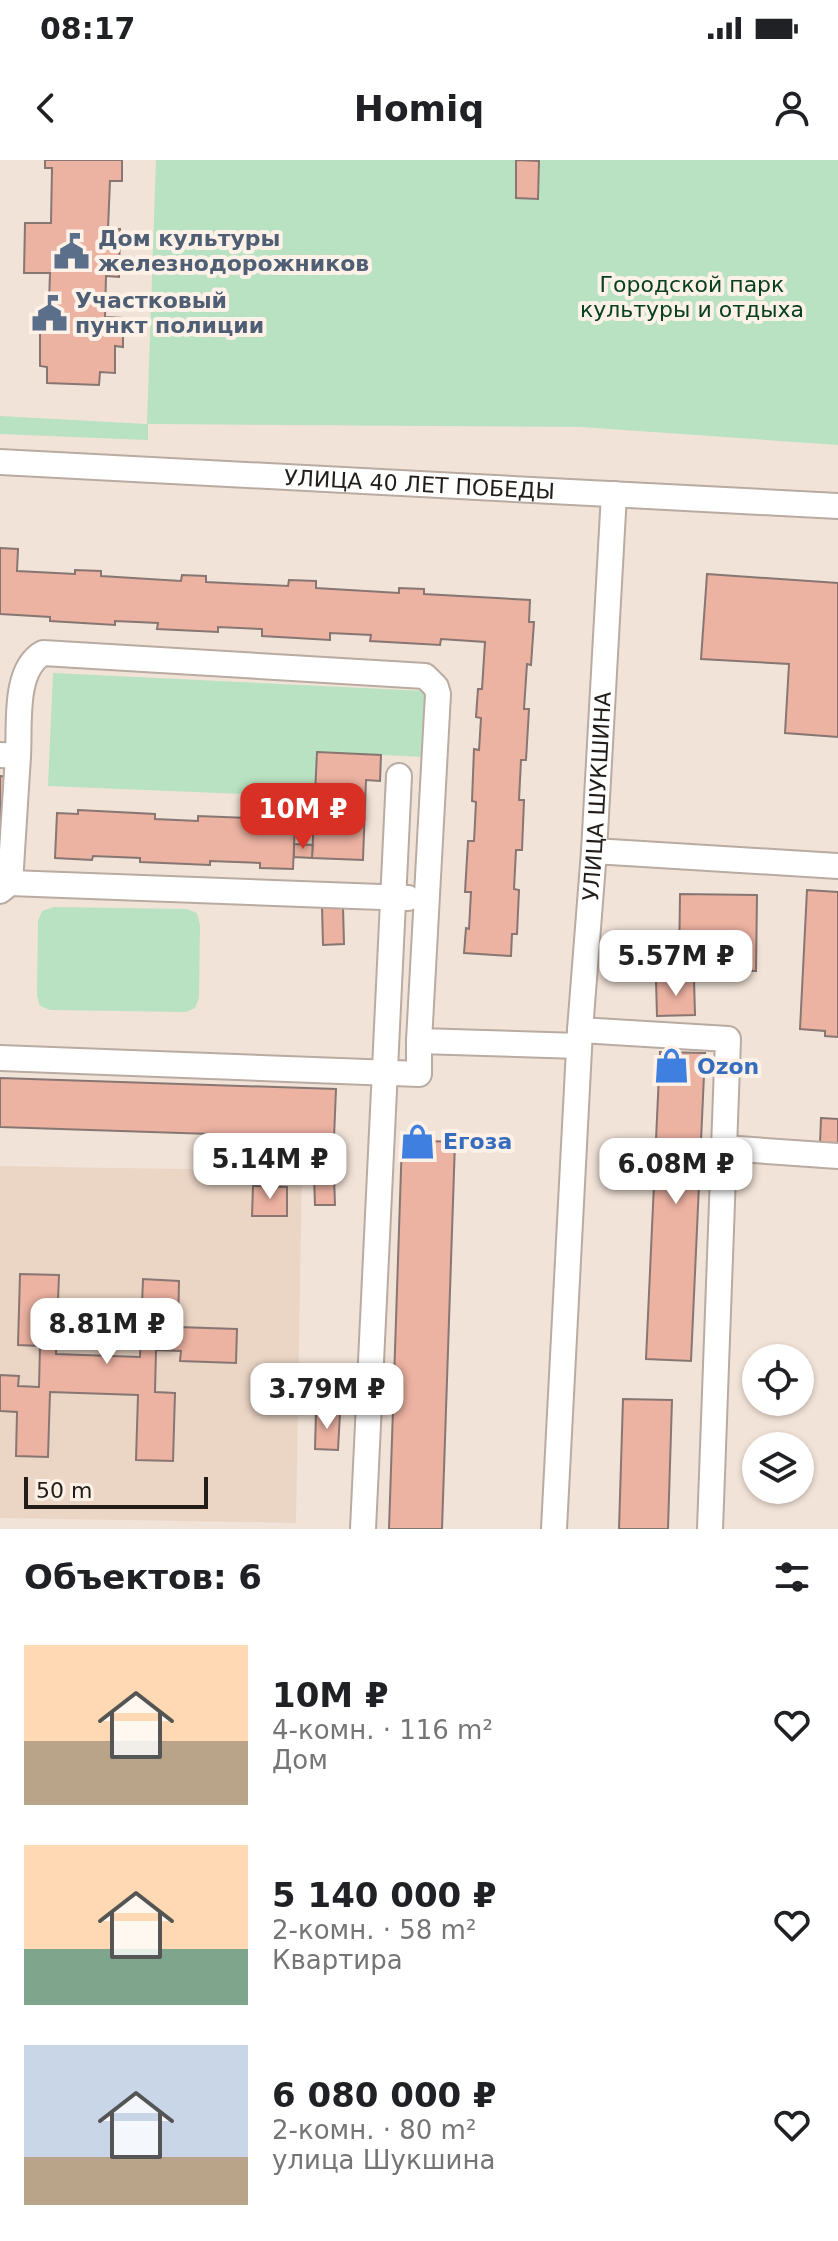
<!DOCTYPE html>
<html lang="ru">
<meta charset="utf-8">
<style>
:root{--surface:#fff;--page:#f2f2f2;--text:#202124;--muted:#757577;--accent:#d93025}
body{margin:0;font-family:"DejaVu Sans",sans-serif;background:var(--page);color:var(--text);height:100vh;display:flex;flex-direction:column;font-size:30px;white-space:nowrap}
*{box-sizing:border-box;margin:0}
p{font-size:26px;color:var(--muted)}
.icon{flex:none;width:44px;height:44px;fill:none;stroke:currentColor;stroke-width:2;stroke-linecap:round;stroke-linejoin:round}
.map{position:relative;height:1369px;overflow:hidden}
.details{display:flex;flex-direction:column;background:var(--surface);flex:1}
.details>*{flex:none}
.controls{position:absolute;left:742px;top:1184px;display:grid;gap:16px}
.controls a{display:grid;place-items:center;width:72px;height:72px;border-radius:50%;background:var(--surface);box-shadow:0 2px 6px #0004;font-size:40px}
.scale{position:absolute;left:24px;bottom:20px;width:184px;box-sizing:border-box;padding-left:8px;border:4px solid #221d19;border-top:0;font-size:22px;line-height:28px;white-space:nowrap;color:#221d19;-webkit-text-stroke:6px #fdf1e8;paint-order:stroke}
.price{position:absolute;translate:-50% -68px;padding:0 18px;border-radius:16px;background:#fff;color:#222;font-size:26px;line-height:52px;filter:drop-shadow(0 2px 4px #0008)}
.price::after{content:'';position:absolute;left:50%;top:48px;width:24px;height:18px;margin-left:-12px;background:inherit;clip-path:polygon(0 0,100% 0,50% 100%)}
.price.active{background:var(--accent);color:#fff}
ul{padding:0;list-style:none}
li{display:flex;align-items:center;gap:24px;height:200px;padding:0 24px}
li span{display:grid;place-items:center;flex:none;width:224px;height:160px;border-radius:0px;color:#555}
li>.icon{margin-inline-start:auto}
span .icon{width:96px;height:96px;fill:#fffc;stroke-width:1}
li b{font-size:34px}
h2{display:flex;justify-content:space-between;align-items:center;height:96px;padding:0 24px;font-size:34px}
.status{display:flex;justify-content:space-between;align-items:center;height:56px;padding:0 40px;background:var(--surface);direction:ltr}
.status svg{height:22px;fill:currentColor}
header{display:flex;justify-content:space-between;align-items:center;height:104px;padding:0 24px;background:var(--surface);font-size:36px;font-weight:600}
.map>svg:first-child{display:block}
</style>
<div class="status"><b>08:17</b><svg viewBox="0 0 49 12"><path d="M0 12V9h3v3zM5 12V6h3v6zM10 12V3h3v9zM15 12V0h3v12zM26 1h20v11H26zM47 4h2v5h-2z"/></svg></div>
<header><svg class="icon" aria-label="back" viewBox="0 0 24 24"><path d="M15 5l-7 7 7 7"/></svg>Homiq<svg class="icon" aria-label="person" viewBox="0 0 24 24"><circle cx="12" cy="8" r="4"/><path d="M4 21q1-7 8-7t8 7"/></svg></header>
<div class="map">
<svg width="838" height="1369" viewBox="0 0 838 1369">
<rect width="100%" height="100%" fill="#f2e3d8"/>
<path fill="#ebd6c6" d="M0,1006l302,5 -6,352 -296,-5z"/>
<path fill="#b8e2c1" d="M156,0h682v285l-257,-18 -433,-3v16l-148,-6v-18l147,8z
M53,513l372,18 -1,66 -107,-5 -2,45 -267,-11z
M54,747l133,2 10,4 3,12 -1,73 -4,10 -9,4 -136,-2 -10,-4 -3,-10 1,-75 4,-10z"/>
<path fill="#ecb2a2" stroke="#877672" stroke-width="2" d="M45,0h77v21h-12l-2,48h12l-1,48 -13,-1 -1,41 18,1v29l-8,-1v27l-15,-1 -1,13 -52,-2v-16l-7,-1v-34h8l2,-59h-26l1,-50h26l1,-55h-7z
M516,0l23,1 -1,38 -22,-1z
M0,388l18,1 -1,22 58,3v-4l26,1v5l80,5 1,-6 24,1v6l82,4 1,-6 27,1v7l83,5v-5l25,1v5l106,6 -1,22h5l-3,43 -4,-1 -3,45h5l-3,51h-5l-2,40h5l-2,50h-6l-2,39 5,1 -2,44h-5l-1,22 -47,-3 2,-25 3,1 2,-37h-6l3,-51h6l1,-19 1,-20 -4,-1 2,-52 5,1 2,-32 -5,-1 2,-28h4l3,-47 -44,-3 -1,6 -70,-4 1,-6 -41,-2v7l-68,-4v-7l-44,-2v5l-61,-3 1,-6 -43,-2v4l-65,-4v-4l-50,-3z
M707,414l131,9v154l-53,-4 4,-69 -88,-5z
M317,592l64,3 -1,26 -14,-1 -3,80 -51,-2z
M0,616l9,1 -9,97z
M78,650l77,4v5l43,2v-5l76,3 -1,5h22l-2,45 -33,-1v-5l-50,-2v4l-70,-3v-4l-47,-2 -1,4 -37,-2 2,-45 21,1z
M294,684l19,1 -1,13 -18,-1z
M807,730l31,2v145l-13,-1v-5l-25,-2z
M680,734l77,1 -1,76 -77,-1z
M322,747h21l1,37 -21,1z
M694,819l1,36 -38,1 -1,-35z
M660,892l45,1 -14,308 -45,-2z
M0,918l336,11 -2,49 -334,-11z
M821,958l17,1v26l-18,-1z
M402,980l53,2 -13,387h-53z
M334,1016l1,29h-20l-1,-28z
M253,1026l34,1v29h-35z
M20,1114l39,1 -3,79 84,3 3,-78 36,2 -1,46 59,2 -1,34 -56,-2 1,-10 -25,-1 -1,42 20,1 -2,68 -37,-1 2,-65 -88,-3 -2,65 -32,-1 1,-44 -17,-1v-36l19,1 -1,10 21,1 1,-41 -22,-1z
M623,1239l49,1 -4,129h-49z
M316,1252l24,1 -2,37 -23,-1z"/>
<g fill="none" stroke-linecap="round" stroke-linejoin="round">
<defs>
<g id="minor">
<path id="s1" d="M0,302l838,44"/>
<path d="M0,595l18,1c2,-31 -5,-86 25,-103l382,23 11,11 2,7 -19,347 160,5"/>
<path d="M594,691l244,15"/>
<path d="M10,723l398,15"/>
<path d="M0,731l10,-8 8,-127"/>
<path d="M580,870l148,9 -18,490"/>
<path d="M0,898l419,16v-33"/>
<path d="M724,988l114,8"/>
<path d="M363,1369l36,-753"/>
<path id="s2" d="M554,1369l26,-499 14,-179 20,-357"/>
</g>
</defs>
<use href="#minor" stroke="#b9aba1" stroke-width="28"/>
<use href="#minor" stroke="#fff" stroke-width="24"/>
</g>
<defs>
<symbol id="civic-bare" viewBox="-9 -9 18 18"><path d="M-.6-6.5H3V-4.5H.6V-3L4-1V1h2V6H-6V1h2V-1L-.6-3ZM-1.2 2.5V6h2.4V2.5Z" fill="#5c6f8a" stroke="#fdf1e8" stroke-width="2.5" paint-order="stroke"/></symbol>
<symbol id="shop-bare" viewBox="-9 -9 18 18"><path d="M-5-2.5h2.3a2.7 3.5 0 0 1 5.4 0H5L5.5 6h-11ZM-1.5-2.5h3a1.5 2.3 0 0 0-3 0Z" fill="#3f7fe0" stroke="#fdf1e8" stroke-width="2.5" paint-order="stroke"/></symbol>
</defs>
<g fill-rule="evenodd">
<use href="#civic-bare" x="46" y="66" width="51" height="51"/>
<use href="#civic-bare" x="24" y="128" width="51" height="51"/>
<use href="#shop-bare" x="646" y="880" width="51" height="51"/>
<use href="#shop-bare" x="392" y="956" width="51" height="51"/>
</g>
<g text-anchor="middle" stroke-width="8" stroke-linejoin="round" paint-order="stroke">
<g font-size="22" font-weight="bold" fill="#4e5e75" stroke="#fdf1e8" text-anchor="start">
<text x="98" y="86">Дом культуры<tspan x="98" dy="25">железнодорожников</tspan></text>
<text x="75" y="148">Участковый<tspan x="75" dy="25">пункт полиции</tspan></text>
</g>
<g font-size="22" fill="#07401e" stroke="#fdf1e8">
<text x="692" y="132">Городской парк<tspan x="692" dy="25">культуры и отдыха</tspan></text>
</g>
<g font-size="22" fill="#221d19" stroke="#fdf1e8">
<text dy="8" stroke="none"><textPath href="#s1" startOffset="420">УЛИЦА 40 ЛЕТ ПОБЕДЫ</textPath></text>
<text dy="8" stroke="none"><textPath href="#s2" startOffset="734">УЛИЦА ШУКШИНА</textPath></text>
</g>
<g font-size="22" font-weight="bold" fill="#366cbe" stroke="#fdf1e8" text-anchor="start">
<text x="697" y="914">Ozon</text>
<text x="443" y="989">Егоза</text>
</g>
</g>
</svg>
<div class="controls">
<a><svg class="icon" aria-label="locate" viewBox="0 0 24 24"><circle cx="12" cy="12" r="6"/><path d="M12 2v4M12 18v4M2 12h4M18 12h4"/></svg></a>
<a><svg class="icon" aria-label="layers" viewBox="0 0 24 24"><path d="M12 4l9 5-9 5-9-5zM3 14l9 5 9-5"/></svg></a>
</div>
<div class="scale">50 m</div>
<b class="price active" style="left:303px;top:691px">10M ₽</b>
<b class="price" style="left:676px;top:838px">5.57M ₽</b>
<b class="price" style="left:270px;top:1041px">5.14M ₽</b>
<b class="price" style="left:676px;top:1046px">6.08M ₽</b>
<b class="price" style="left:107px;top:1206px">8.81M ₽</b>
<b class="price" style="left:327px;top:1271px">3.79M ₽</b>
</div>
<section class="details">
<h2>Объектов: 6<svg class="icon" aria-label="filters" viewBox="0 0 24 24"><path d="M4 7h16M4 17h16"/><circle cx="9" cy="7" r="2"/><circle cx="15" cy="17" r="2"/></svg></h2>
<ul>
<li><span style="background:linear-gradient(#ffd9b3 60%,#b9a48a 0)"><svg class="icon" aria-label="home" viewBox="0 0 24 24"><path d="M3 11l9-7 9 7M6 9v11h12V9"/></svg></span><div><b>10M ₽</b><p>4-комн. · 116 m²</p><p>Дом</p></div><svg class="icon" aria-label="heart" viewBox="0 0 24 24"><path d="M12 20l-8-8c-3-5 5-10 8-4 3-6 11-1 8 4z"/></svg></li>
<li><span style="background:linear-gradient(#ffd9b3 65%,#7fa58c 0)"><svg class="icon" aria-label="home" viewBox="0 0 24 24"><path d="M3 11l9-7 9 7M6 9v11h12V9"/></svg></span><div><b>5 140 000 ₽</b><p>2-комн. · 58 m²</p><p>Квартира</p></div><svg class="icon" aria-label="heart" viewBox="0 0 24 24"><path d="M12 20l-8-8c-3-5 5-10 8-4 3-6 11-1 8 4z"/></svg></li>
<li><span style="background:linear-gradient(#c9d6e8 70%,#b9a48a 0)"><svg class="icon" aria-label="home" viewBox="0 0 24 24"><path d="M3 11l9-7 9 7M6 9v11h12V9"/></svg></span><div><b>6 080 000 ₽</b><p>2-комн. · 80 m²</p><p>улица Шукшина</p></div><svg class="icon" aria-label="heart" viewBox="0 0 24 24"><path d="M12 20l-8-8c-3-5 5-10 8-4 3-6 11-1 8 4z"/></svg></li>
</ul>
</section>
